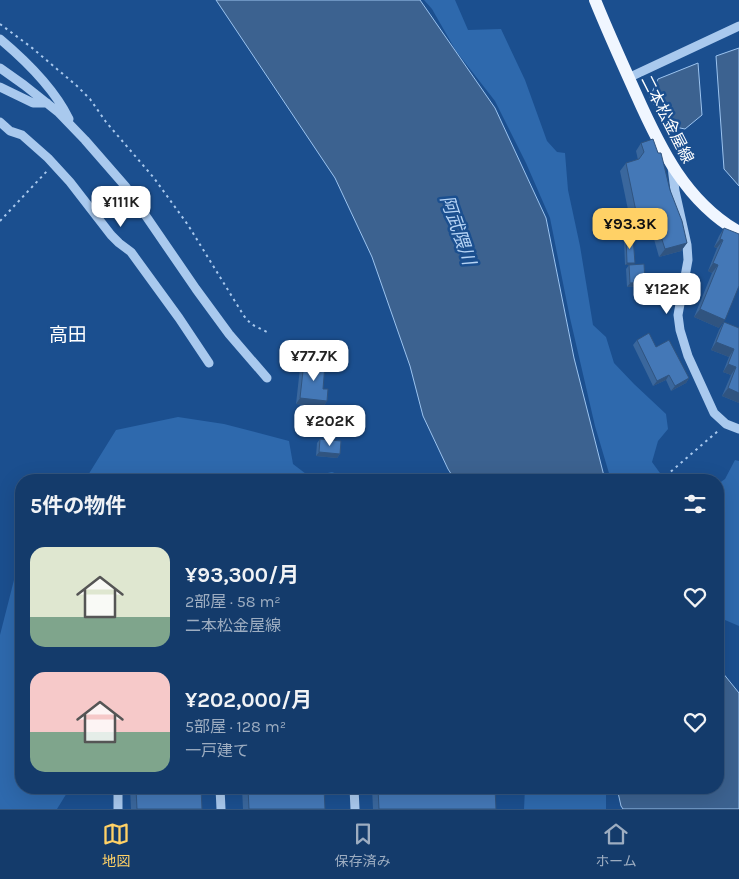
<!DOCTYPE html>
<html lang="ja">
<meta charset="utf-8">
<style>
:root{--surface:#143b6b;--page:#1d4271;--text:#f1f3f6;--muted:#9dadc1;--line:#33557e;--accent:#ffd166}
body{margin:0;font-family:Karla,"Noto Sans JP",sans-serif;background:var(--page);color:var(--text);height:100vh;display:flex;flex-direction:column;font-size:19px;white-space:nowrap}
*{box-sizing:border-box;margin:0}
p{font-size:16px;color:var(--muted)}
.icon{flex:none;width:28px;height:28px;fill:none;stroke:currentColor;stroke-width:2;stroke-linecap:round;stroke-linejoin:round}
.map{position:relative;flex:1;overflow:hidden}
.details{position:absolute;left:15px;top:474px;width:709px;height:320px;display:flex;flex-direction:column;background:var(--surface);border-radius:20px;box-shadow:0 5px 20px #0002,0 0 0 1px var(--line)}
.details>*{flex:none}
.price{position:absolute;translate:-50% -42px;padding:0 11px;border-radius:10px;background:#fff;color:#222;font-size:16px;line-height:32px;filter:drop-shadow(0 1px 2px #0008)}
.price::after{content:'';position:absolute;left:50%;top:30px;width:15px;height:11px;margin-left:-8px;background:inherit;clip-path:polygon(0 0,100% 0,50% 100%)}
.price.selected{background:var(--accent);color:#111}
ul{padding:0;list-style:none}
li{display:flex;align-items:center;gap:15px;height:125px;padding:0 15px}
li span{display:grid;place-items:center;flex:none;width:140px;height:100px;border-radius:15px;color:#555}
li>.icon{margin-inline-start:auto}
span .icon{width:60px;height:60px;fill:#fffc;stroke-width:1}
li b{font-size:21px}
h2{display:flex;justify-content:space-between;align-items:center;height:60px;padding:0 15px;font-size:21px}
.tab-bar{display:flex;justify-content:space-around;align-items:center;height:70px;border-top:1px solid var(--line);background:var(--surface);font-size:14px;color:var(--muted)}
.tab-bar a{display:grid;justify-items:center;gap:2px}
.tab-bar .selected{color:var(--accent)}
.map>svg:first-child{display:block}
</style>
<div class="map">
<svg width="739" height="809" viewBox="0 0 739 809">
<rect width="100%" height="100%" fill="#1b4f8f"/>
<path fill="#2e69ad" d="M424,0h31l13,30 33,-1 24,51 22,61 10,11 8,1 3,37 12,56 13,79 13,12 8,26 20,21 32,30 2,15 -10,12 -6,21 13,18h-54l-16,-54 -25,-108 -20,-100 -24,-55 -31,-62 -39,-50 -24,-42z
M178,417l46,7 65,17 4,23 17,13 22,-5 20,8h-267l31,-50z
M735,460l4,1v165l-21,-9v-133l7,-5z
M21,571v217h49l-13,21h-57v-174l14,-55z
M525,788h81v21h-82z"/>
<path fill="#3c6290" stroke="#9cc4f0" d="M216,0h204l75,108 51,110 28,140 31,122h-150l-7,-11 -25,-53 -13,-50 -38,-109 -37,-79z
M739,48v138l-15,-17 -8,-113z
M698,63l4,52 -17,14 -20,-4 -15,-28 8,-18z
M718,667l21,26v116h-116l-2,-3 -4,-18h101z"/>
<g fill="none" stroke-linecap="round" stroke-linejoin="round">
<path stroke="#a9c9ee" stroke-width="2" stroke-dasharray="2.5 4" stroke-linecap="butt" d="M0,24l31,23 46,39 13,13 16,23 48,56 34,47 56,91 7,8 16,8
M0,221l48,-51
M661,480l57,-49"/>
<path stroke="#a9c9ee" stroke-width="9" d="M0,39c25,21 55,51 69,80
M0,68l24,17 34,27 27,28 41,47 70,102 33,45 38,44
M628,78l111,-52
M0,87l33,16h14
M0,122l10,9 12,4 26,23 22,24 41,53 8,8 12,9 48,66 30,45
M672,167l3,24 12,54 1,15 -10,55 2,15 8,26 26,57 12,11 13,5
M118,788v21
M220,788l1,21
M354,788l1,21"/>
<path stroke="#f0f6ff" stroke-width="12" d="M595,0c13,32 27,63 41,94 24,54 50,108 103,138"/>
</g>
<path fill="#3a679d" d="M641,143l29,47 17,53 -6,8 -22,6 -7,-25 -19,2 -13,-63 6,-8 12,-3 -2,-9z
M724,228l-5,100 -25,-11 18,-44 -4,-2 9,-23 -3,-1 5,-11z
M626,237l7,28 12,17 -3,4 -15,1 -1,-18 3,-4h-4l-1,-26z
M724,322l15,6v75l-17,-7 9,-21 -8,-3 6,-15 -18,-7 8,-20z
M637,340l19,7 33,31 -3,5 -15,8 -5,-11 -13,6 -20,-41z
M304,362l19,27 4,12 -4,6 -27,-3 4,-36z
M320,439l20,15 -3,4 -21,-2 1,-13z
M130,788h71l1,21h-71z
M242,788h82l1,21h-82z
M372,788h123l1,21h-123z"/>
<path fill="#305480" d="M657,224l-5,8 -19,2 6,-8z
M720,239l3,1 -6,8 -3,-1z
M687,243l-6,8 -22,6 6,-8z
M627,263h8l-2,2h-8z
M713,263l5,2 -6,8 -4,-2z
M645,282l-3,4 -15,1 3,-4z
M700,309l25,11 -6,8 -25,-11z
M716,342l18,7 -5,8 -18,-7z
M728,364l8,3 -5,8 -8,-3z
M669,375l-3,5 -13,6 4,-5z
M689,378l-3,5 -15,8 4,-5z
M728,388l11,5v10l-17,-7z
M300,398l27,3 -4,6 -27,-3z
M319,452l21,2 -3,4 -21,-2z"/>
<path fill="#4478b7" stroke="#305480" d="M653,139l5,14h3l9,37 12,31 5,22 -22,6 -8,-25 -18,2 -13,-63 13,-4 5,-7 -3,-9z
M724,228l15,6v52l-14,34 -25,-11 18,-44 -5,-2 10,-23 -3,-1z
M626,237h7l2,26h-8z
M644,264l1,18 -15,1 -1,-18z
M724,322l15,6v65l-11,-5 8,-21 -8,-3 6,-15 -18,-7z
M649,333l7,14 13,-7 20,38 -14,8 -6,-11 -12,6 -20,-41z
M304,362l21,2 -2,25h5l-1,12 -27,-3z
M320,439l21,2 -1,13 -21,-2z
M136,788h65l1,21h-65z
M248,788h76l1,21h-76z
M378,788h117l1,21h-117z"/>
<g text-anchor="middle" stroke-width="5" stroke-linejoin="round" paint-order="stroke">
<g font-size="16" fill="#fff" stroke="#1b4f8f">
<text transform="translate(668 119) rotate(63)" y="6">二本松金屋線</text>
</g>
<g font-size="18" font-style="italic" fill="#b5d3f5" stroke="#1b4f8f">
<text transform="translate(458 230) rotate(71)" y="6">阿武隈川</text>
</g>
<g font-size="19" fill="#fff" stroke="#1b4f8f">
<text x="68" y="341">高田</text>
</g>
</g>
</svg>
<b class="price" style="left:121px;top:228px">¥111K</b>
<b class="price selected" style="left:630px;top:250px">¥93.3K</b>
<b class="price" style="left:667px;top:315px">¥122K</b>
<b class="price" style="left:314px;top:382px">¥77.7K</b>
<b class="price" style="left:330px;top:447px">¥202K</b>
<section class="details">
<h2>5件の物件<svg class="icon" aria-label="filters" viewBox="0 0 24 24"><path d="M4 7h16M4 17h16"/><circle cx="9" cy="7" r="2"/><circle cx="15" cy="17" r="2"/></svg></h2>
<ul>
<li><span style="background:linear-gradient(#dfe7d0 70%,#7fa58c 0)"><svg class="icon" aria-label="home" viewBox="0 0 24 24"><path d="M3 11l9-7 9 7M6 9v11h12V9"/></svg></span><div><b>¥93,300/月</b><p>2部屋 · 58 m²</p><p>二本松金屋線</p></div><svg class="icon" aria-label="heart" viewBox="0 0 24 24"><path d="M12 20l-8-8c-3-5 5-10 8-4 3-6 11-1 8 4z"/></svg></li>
<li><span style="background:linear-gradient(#f6c9c9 60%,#7fa58c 0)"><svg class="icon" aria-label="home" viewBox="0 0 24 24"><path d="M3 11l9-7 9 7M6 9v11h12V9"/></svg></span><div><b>¥202,000/月</b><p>5部屋 · 128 m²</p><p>一戸建て</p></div><svg class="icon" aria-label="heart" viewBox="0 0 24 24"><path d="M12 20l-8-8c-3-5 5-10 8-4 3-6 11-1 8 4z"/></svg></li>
</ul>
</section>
</div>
<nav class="tab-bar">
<a class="selected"><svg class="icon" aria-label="map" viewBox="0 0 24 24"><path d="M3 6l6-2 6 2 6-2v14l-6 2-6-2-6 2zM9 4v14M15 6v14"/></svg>地図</a>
<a><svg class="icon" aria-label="saved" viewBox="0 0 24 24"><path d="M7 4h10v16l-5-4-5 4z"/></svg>保存済み</a>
<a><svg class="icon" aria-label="home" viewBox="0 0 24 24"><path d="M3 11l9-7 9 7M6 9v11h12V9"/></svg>ホーム</a>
</nav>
